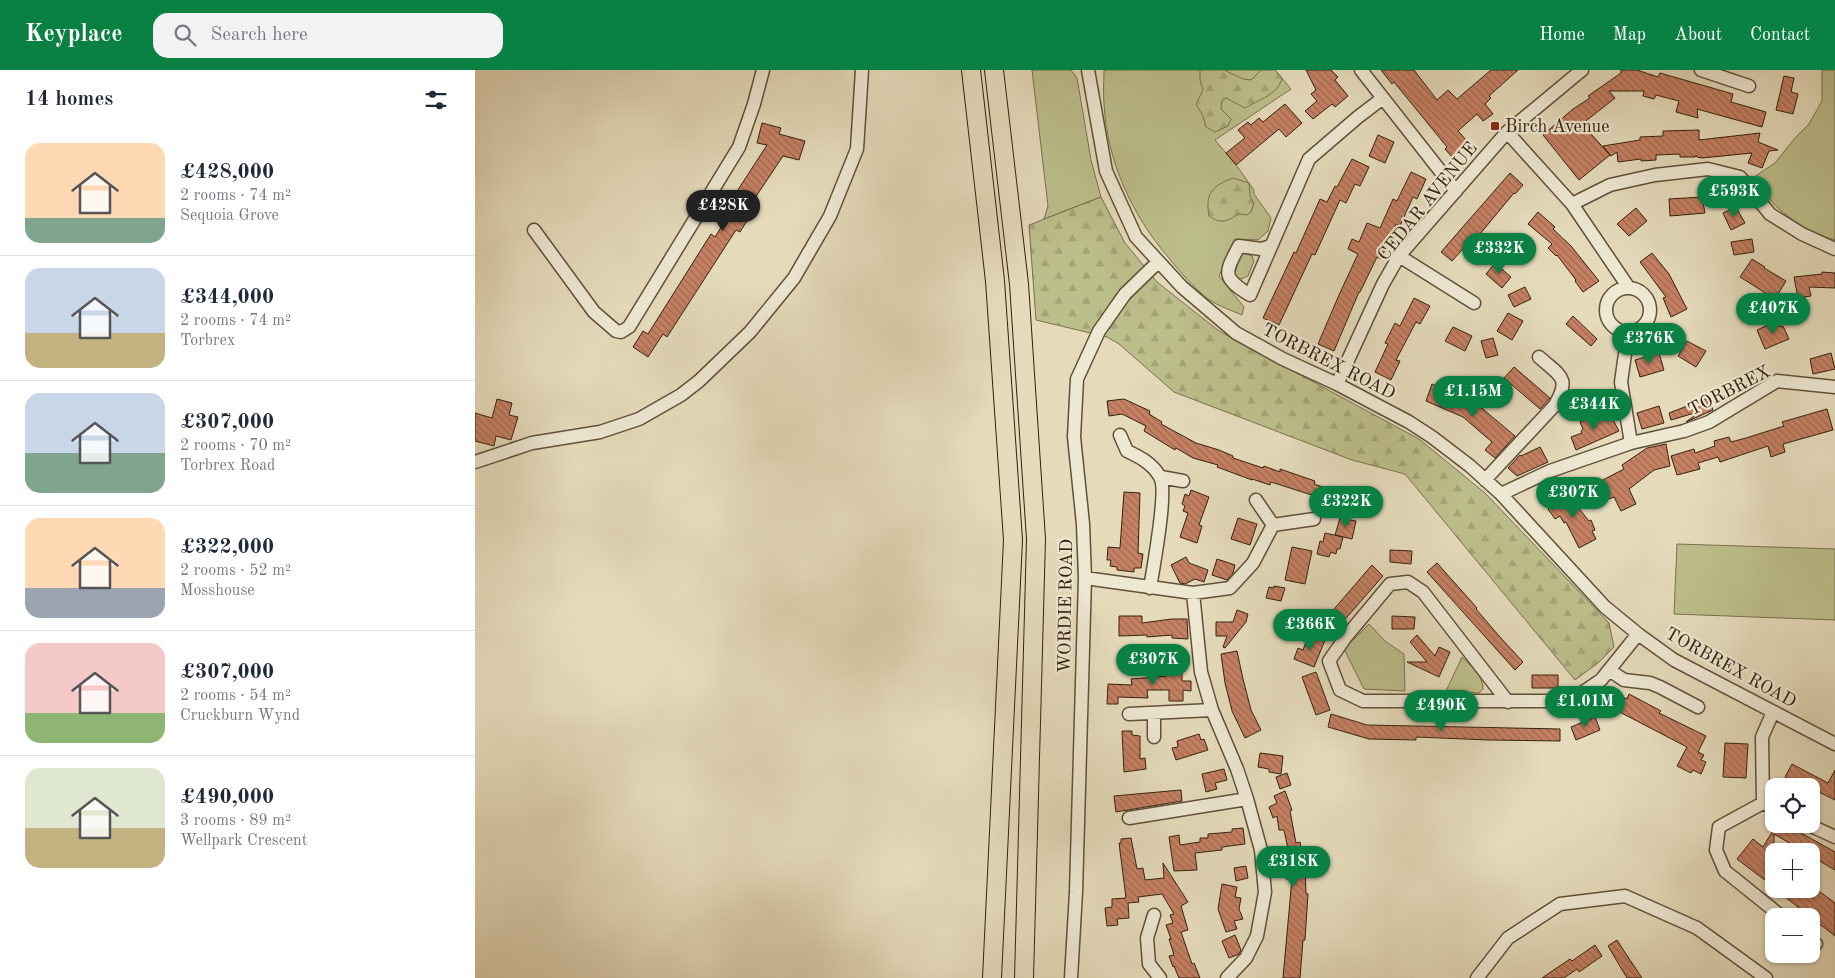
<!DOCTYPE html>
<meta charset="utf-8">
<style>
:root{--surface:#fff;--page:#f2f2f3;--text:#1f2937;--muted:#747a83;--line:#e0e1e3;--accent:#0b8043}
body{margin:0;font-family:"Old Standard TT",serif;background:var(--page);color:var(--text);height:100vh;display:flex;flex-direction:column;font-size:19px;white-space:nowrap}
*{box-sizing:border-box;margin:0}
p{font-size:16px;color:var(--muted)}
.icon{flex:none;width:28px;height:28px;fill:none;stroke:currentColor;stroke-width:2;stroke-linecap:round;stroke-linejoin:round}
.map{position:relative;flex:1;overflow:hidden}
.sheet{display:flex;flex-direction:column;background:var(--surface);width:475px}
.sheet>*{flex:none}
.fabs{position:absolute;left:1290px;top:708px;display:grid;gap:10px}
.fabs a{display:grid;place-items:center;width:55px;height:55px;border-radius:10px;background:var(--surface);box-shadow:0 1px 4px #0004;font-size:25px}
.price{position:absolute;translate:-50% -42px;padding:0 11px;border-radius:18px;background:var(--accent);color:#fff;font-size:16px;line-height:32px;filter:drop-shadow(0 1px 2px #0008)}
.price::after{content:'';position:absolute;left:50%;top:30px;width:15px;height:11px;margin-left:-8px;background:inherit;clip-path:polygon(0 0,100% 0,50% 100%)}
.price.on{background:#222;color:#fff}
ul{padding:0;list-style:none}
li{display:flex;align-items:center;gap:15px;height:125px;padding:0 25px}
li+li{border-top:1px solid var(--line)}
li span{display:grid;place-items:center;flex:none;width:140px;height:100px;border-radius:15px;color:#555}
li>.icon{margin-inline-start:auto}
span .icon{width:60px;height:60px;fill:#fffc;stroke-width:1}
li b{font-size:21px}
h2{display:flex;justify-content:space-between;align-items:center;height:60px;padding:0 25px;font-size:21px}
header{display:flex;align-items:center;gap:30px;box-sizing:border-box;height:70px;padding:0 25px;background:var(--accent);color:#fff}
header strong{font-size:24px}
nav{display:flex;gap:28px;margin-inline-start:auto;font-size:18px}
.search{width:350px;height:45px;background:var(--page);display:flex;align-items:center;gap:12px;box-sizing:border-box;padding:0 18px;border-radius:15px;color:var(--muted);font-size:19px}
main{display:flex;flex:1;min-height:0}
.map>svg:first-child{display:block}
</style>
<header>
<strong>Keyplace</strong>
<div class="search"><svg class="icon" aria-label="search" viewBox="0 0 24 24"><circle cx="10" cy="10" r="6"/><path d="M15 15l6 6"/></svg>Search here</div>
<nav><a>Home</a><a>Map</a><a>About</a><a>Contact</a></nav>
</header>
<main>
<section class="sheet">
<h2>14 homes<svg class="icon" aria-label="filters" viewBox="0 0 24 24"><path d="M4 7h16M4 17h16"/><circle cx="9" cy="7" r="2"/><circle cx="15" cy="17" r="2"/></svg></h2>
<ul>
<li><span style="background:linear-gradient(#ffd9b3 75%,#7fa58c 0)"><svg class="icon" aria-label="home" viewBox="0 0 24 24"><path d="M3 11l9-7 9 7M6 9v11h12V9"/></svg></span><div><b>£428,000</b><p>2 rooms · 74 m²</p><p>Sequoia Grove</p></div></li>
<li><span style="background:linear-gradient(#c9d6e8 65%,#c2b280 0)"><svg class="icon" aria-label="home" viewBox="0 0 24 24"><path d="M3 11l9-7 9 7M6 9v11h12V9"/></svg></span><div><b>£344,000</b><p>2 rooms · 74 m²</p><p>Torbrex</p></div></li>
<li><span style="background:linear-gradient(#c9d6e8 60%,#7fa58c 0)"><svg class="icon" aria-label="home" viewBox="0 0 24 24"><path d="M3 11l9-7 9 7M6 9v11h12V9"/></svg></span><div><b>£307,000</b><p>2 rooms · 70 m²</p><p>Torbrex Road</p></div></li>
<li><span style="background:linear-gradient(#ffd9b3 70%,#9aa5b1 0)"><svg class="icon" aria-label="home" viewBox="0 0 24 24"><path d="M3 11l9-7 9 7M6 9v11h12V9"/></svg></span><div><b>£322,000</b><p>2 rooms · 52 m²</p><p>Mosshouse</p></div></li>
<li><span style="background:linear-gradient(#f6c9c9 70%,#8fb573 0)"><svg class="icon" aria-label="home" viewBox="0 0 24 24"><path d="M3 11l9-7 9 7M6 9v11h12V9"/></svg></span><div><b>£307,000</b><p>2 rooms · 54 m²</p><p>Cruckburn Wynd</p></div></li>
<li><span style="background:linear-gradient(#dfe7d0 60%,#c2b280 0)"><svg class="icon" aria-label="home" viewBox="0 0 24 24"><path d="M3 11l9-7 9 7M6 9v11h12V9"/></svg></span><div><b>£490,000</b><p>3 rooms · 89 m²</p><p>Wellpark Crescent</p></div></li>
</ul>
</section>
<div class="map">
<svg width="1360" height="908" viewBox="0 0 1360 908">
<defs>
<pattern id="forest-firs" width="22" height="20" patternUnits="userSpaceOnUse" patternTransform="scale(1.25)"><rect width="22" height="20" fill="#bcbe8b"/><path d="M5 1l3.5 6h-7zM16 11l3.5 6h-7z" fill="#a2a377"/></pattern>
<pattern id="building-back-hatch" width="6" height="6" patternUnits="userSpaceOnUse" patternTransform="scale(1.25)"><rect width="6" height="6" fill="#c68164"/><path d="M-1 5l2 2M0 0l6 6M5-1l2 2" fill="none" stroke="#a26951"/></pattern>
</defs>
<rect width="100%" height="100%" fill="#e5dbbb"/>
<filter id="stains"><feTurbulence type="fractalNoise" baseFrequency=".004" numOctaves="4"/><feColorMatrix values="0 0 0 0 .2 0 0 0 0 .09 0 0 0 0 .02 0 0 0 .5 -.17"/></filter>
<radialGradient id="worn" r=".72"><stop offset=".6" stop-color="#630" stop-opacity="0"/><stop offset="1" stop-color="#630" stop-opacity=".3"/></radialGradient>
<path fill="#bcbe8b" stroke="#78704c" d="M557,0h39l6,8 14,82 10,37 -57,22 4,-13z
M629,0h171l16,19 -76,51 21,25 18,25v4l17,24 -3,13 -10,9 -23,-1 -16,37 25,31 -2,8c-11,-5 -24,-9 -34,-16 -15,-12 -28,-27 -40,-42 -36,-42 -61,-96 -64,-153 -1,-11 0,-23 0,-34z
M1347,0h13v170c-20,-3 -42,-19 -57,-32 -9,-8 -17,-21 -24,-31l21,-14 20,-25 14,-14 13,-23z
M769,183l8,3 2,5 -6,15 -7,3 -7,-3 -1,-5 8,-17z
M1202,474l158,5v71l-161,-6z
M894,554l16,17 19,13 1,37 -41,-2 -20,-40z
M987,587c9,9 21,18 21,32l-4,4 -33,-2z"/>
<path fill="url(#forest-firs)" stroke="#78704c" d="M725,0h24l19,9 8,1 10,-10h14l7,8c-4,17 -24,22 -37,30l-19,-10 -4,3 -1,8 10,10 -3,7 -13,6 -9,-5 -3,-11 -7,-12 7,-14 -3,-10z
M758,108l16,5 1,13 4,7 -3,9 -4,3 -8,-1c-13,7 -17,11 -30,2 -4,-23 3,-30 24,-38z
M626,127l24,46 32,39 62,49 200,108 66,54 124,130 5,24 -16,16 -23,17 -170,-206 -53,-14 -178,-68 -55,-48 -12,-7 -71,-17 -7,-95z"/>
<path fill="url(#building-back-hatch)" stroke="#34210d" d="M831,0h25l7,7 -3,3 13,16 -13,11 -3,-3 -19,15 -8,-8 12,-10 -6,-7 5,-4z
M906,0h33l23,30 11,-10 9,9 34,-29h27l-29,26 2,2 -6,6 8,10 -10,7 -6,-7 -19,17 9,10 -6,4 2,3 -11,9 -7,-8 2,-2 -53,-65 -2,2z
M1146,0h16l21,7 2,-4 73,21 -2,8 35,10 -4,15 -65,-18 1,9 -22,-6 3,-11 -23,-6 -2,4 -11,-3 1,-5h-35l6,7 -33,26 28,31 -31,25 -36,-45 30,-26 17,-11 -2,-2 33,-23z
M1309,6l10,2 -3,14 7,2 -5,20 -17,-4z
M810,34l17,19 -16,14 -7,-8 -43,36 -10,-12 19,-15 -7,-8 10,-8 3,3 8,-7 4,4z
M287,53l19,5 -2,6 26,7 -6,19 -16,-4 -38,57 5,3 -10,16 -4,-2 -69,107 -4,-3 -15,23 -15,-10 10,-16 5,3 63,-100 4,3 24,-38 -5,-3 33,-51 -10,-2z
M1224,60v10l61,-7 -2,9 20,8 -9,1 -7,17 -14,-5 4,-10 -50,5 -5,-1 -1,-2 -1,2h-15v-3l-24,1v5l-15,1v-2l-23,3 -1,-10 -6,4 -8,-10 37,-6v-3l23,-1v-5z
M903,65l16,7 -9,21 -16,-7z
M877,89l17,8 -9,19 -5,-2 -9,19 -6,-3 -25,55 -3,-1 -33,71 -16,-7 31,-66 2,1 24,-54 7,3 8,-16 2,1z
M936,102l15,7 -9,20 -4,-2 -13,29 -4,-2 -15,35 -4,-2 -17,35h-1l-25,59 -16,-7 21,-49 19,-41 -10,-5 4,-10 7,3 8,-19 13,5 13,-29 4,2z
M1035,103l13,12 -8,9 -1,-1 -39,47 -2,-2 -21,23 -11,-9z
M1227,127l3,16 -35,3 -1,-17z
M1261,137l9,16 -14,7 -8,-17z
M1161,138l11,13 -18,15 -12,-12z
M1063,142l17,15 -2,2 18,17 28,35 -16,11 -8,-11 1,-1 -19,-25 -1,1 -8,-8 4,-4 -24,-20z
M1277,169l2,13 -20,3 -3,-13z
M1177,183l17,21 18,35 -16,8 -8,-19 3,-1 -26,-35z
M1277,189l13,8 -1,1 22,13 -11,18 -35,-22z
M1020,193l16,14 -9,11 -16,-14z
M1347,202l13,1v15l-26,-1 2,9 -13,2 -4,-21 28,-3z
M1050,217l6,12 -17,8 -6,-12z
M939,228l16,8 -10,18 -4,-2 -20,38 4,1 -9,19 -16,-8 13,-28 -3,-1 10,-20 5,3z
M1033,243l15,8 -11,19 -15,-9z
M1098,246l24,23 -6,7 -25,-22z
M1302,251l3,6 3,-1 6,13 -24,10 -8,-19z
M978,257l19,9 -7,15 -20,-10z
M1018,268l5,17 -12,3 -5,-17z
M1212,271l19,10 -10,16 -18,-11z
M1184,283l5,17 -24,7 -5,-17z
M1356,283l4,16 -22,5 -3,-15z
M1039,297l36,31 -10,11 -36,-31z
M957,314l46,21 37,31 -20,22 -10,-8 7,-8 -29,-25 -37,-16z
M1233,328l5,12 -27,12 15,-11 -30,9 -2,-7z
M22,329l15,4 -3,12 9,2 -7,23 -15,-4 -2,10 -19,-5v-28l17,5z
M649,329l26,12 -1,3 13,8 -1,2 35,19 23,7 14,6v2l30,10 1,-2 16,6v-3l35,12 -1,3 18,6 -5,16 -11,-4 2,-5 -47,-15 -1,3 -18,-6v1l-35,-13 1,-2 -25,-7 -17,-10 -1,2 -31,-19 2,-5 -24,-12 -13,2 -2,-15z
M1184,336l5,17 -22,6 -5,-16z
M1352,339l6,21 -50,14 2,8 -14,5 -3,-11 -48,16 -2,-5 -20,6 2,6 -23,6 -6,-19 23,-7 1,4 20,-7 -1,-5 15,-4 2,5 15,-4 38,-12 -2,-4z
M1125,343l3,7 8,-4 8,15 -43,19 -5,-13 11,-4 -1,-2 2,-2 -3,-7z
M1191,374l4,22 -16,4 -25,19 7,15 -15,7 -7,-14 -5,2 -8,-18 23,-12 -2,-4 25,-17z
M1065,377l8,15 -31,14 -9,-8 12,-13 1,1z
M716,420l18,7 -10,28 3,1 -5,17 -17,-6 8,-24 -5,-2 2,-5 -3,-2 3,-10 4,2z
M1089,420l25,31 2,-1 4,10 -3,1 4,8 -17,9 -13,-26 -2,1 -4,-7 -5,3 -7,-10 5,-4 -4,-3z
M649,422l16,1 -2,60 5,1 -2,14h-7v4l-17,-2v-3l-7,-1 1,-6h-4l1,-13 12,1z
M763,448l19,6 -7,21 -19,-6z
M865,448l16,3 -4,18 -17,-4z
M850,463l18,4 -3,12h-3l-1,5 -5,-2 -2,5 -12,-3 3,-13 3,1z
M817,477l20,4 -7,33 -20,-4z
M915,480l22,1 -1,13 -21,-2z
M711,487l3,6 19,7 -4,12 -9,-3 -10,5 -5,-1 -9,-18z
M742,489l18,6 -2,8 -6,7 -15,-5z
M962,493l40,45 -1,1 23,27 24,26 -8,8 -88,-98z
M897,495l11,11 -50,57 -11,-10z
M799,516l11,2 -4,13 -15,-3 3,-11 5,1z
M762,540l11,4 -2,8 -21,26 -2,-1 4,-11h-11v-14h17z
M644,546h23v7l30,-4h15l1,20 -16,-1v-3l-25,2v-2l-28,1z
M917,546l23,1 -1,12h-22z
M834,564l16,6 -11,27 -20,-8 4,-11 5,2z
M942,565l18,21 4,-9 11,5 -11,25 -32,-15h20l-17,-20z
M762,581l6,28 8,31 10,20 -16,8 -13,-27 -7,-28 -4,-29z
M707,590v21h9v10l-8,-1v11h-14v-11h-22l1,8 -30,-1v7h-11l1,-20 24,1 -1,-6 36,-3v-15z
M841,602l14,38 -14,5 -14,-38z
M1057,605h26v13h-26z
M1154,624l32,17 -2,2 47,23 -8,16 6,3 -3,5 5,2 -5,12 -8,-4 -2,3 -14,-7 10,-19 -75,-39 6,-13 9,4z
M856,644l36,11 193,4v12l-71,-1 -73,-3v3l-47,-1 -41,-12z
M1120,647l5,13 -24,10 -5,-13z
M647,661h10v4l8,1v23l5,-1 1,11 -22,3z
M724,664l2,6 3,-1 4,11 -32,10 -4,-12 6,-1 -1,-6z
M1250,673l23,1 -2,34 -23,-1z
M785,683l23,3 -2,18 -12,-2v-3l-11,-2z
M1317,694l36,19 7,-13v30l-24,-12v-2h-8l-18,-9z
M749,699l3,11 -12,3 2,6 -11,3 -4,-18z
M812,703l4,12 -11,4 -4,-12z
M706,720l1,11 -66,11 -2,-16z
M810,721l7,19 -2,1 6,32 4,-1 5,25 1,26 2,1 -3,46h-2l-3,38h-17l9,-100 -6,1 -1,-18h-2l-2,-11 7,-1 -4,-19h-5l-2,-14 -4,2 -4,-11 8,-4 -3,-7z
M1302,754h8l50,28v18l-24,-14v-5h-8l-29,-17v53l-37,-28 16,-20 10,8z
M768,758l2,16 -23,3v3l-27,3 2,17 -23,1 -5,-34 10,-2 1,10 20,-3v-4h8v-4l24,-2v-3z
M656,768l6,31 6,-1 2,12 19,-2 -1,-15 25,39 -7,4 7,24 -7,2 11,32 2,-1 6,15h-21l-5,-12 -1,1 -4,-11 5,-1 -5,-16h2l-5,-14 7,-2 -3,-8 4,-1 -12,-20 -24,3 1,5 -11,1 1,15 -12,1 1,6 -11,1 -2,-18 7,-1v-8l14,-1 -7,-55h2v-4z
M771,796l2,12 -12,3 -2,-13z
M747,814l15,3 -2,10 6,1 -2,11 4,10 -9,2 3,8 -11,3 -8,-23z
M1300,819h41l19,14v33z
M760,865l6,15 -2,4 -10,4 -7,-17z
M1142,870l7,11 18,27h-15l-19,-32z
M1120,875l7,11 -23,16 -2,-3 -13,9h-22l28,-19 2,2z"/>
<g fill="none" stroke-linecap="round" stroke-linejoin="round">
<defs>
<path id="minor" d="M613,0l18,101 30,66 46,50 54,46 47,26 54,25 72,38 23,15 38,29 31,28 104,113 33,27 36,26 161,84
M886,0l95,121
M1226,0l48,16
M1032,62l65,72 57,84
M1097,134l38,-19 45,-10 53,-6 32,8 30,37 32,20 33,15
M59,160l60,82 22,19 5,1 8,-5 110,-180 15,-43 9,-34
M796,176l-10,3 -22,-3c-14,27 -18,31 11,49l59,-136 49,-42 25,-19
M924,186l75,47
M1131 240a22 22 0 1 1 44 0a22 22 0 1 1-44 0Z
M1153,263l-7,49 10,61
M862,314l46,-100 16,-28 108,-124 75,-62
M645,365l7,16c13,6 26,13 33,26 8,13 -7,92 -10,111
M0,392l57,-19 68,-11 39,-13 42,-24 18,-14 51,-49 44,-54 36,-62 27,-67 5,-79
M686,407l22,4
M1010,410l70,-75c16,-28 5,-29 -16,-48
M1026,424l49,-23 81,-28 53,-12 25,-9 68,-41 58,6
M781,430l17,25
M610,508l108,15 37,-5 23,-25 20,-38 41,-6
M718,523l8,79 11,38 25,59 10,30 14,51 4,42 -8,44 -11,22 -19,20
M1134,600l15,10 26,3 10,4 38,20
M1033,632l-85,-110 -15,-10 -18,2 -45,54 -16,23 11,29 23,11h207l31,-21 37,-46
M1298,642l-11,25 1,66 11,5
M679,643v24
M654,644l83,-4
M1288,733l-44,24 -3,23 9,21 56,45
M654,748l118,-19
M1332,754l28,13
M679,845l-7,23 2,26 11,14
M1336,871l5,3
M596,908l5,-86 9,-314 -2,-54 -9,-87 3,-58 22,-48 26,-37 33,-32
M1002,908l31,-40 52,-34 65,-8 72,32 69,50"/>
<path id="highway" d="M496,0l24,211 18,259 -21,438
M519,0l25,214 17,255 -12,439"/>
</defs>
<use href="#minor" stroke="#605038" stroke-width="15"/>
<use href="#highway" stroke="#34210d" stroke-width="20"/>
<use href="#minor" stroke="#eee8d3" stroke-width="12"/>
<use href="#highway" stroke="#e5dbbb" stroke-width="18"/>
</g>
<rect fill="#8f2418" stroke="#eee8d3" stroke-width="2" x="1015" y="51" width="10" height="10" rx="2.5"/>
<g text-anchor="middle" stroke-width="4.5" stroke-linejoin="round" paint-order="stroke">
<g font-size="18" fill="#34210d" stroke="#eee8d3" text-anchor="start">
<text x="1030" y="62">Birch Avenue</text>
</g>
<g font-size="18" fill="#34210d" stroke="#eee8d3">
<text transform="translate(952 131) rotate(-51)" y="6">CEDAR AVENUE</text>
<text transform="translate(854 291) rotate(27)" y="6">TORBREX ROAD</text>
<text transform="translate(1254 320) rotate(-27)" y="6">TORBREX</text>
<text transform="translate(590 536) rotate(-89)" y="6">WORDIE ROAD</text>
<text transform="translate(1256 597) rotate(29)" y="6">TORBREX ROAD</text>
</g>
</g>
<rect width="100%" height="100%" filter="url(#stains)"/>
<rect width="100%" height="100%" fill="url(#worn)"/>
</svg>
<div class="fabs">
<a><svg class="icon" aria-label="locate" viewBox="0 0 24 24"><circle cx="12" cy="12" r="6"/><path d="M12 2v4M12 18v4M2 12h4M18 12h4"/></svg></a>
<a>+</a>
<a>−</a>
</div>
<b class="price" style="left:1259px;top:148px">£593K</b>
<b class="price on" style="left:248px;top:162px">£428K</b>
<b class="price" style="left:1024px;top:205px">£332K</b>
<b class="price" style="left:1298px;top:265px">£407K</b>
<b class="price" style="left:1174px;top:295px">£376K</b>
<b class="price" style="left:998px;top:348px">£1.15M</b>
<b class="price" style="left:1119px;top:361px">£344K</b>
<b class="price" style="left:1098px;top:449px">£307K</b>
<b class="price" style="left:871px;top:458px">£322K</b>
<b class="price" style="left:835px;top:581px">£366K</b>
<b class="price" style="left:678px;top:616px">£307K</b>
<b class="price" style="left:1110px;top:658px">£1.01M</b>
<b class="price" style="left:966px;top:662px">£490K</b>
<b class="price" style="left:818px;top:818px">£318K</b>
</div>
</main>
